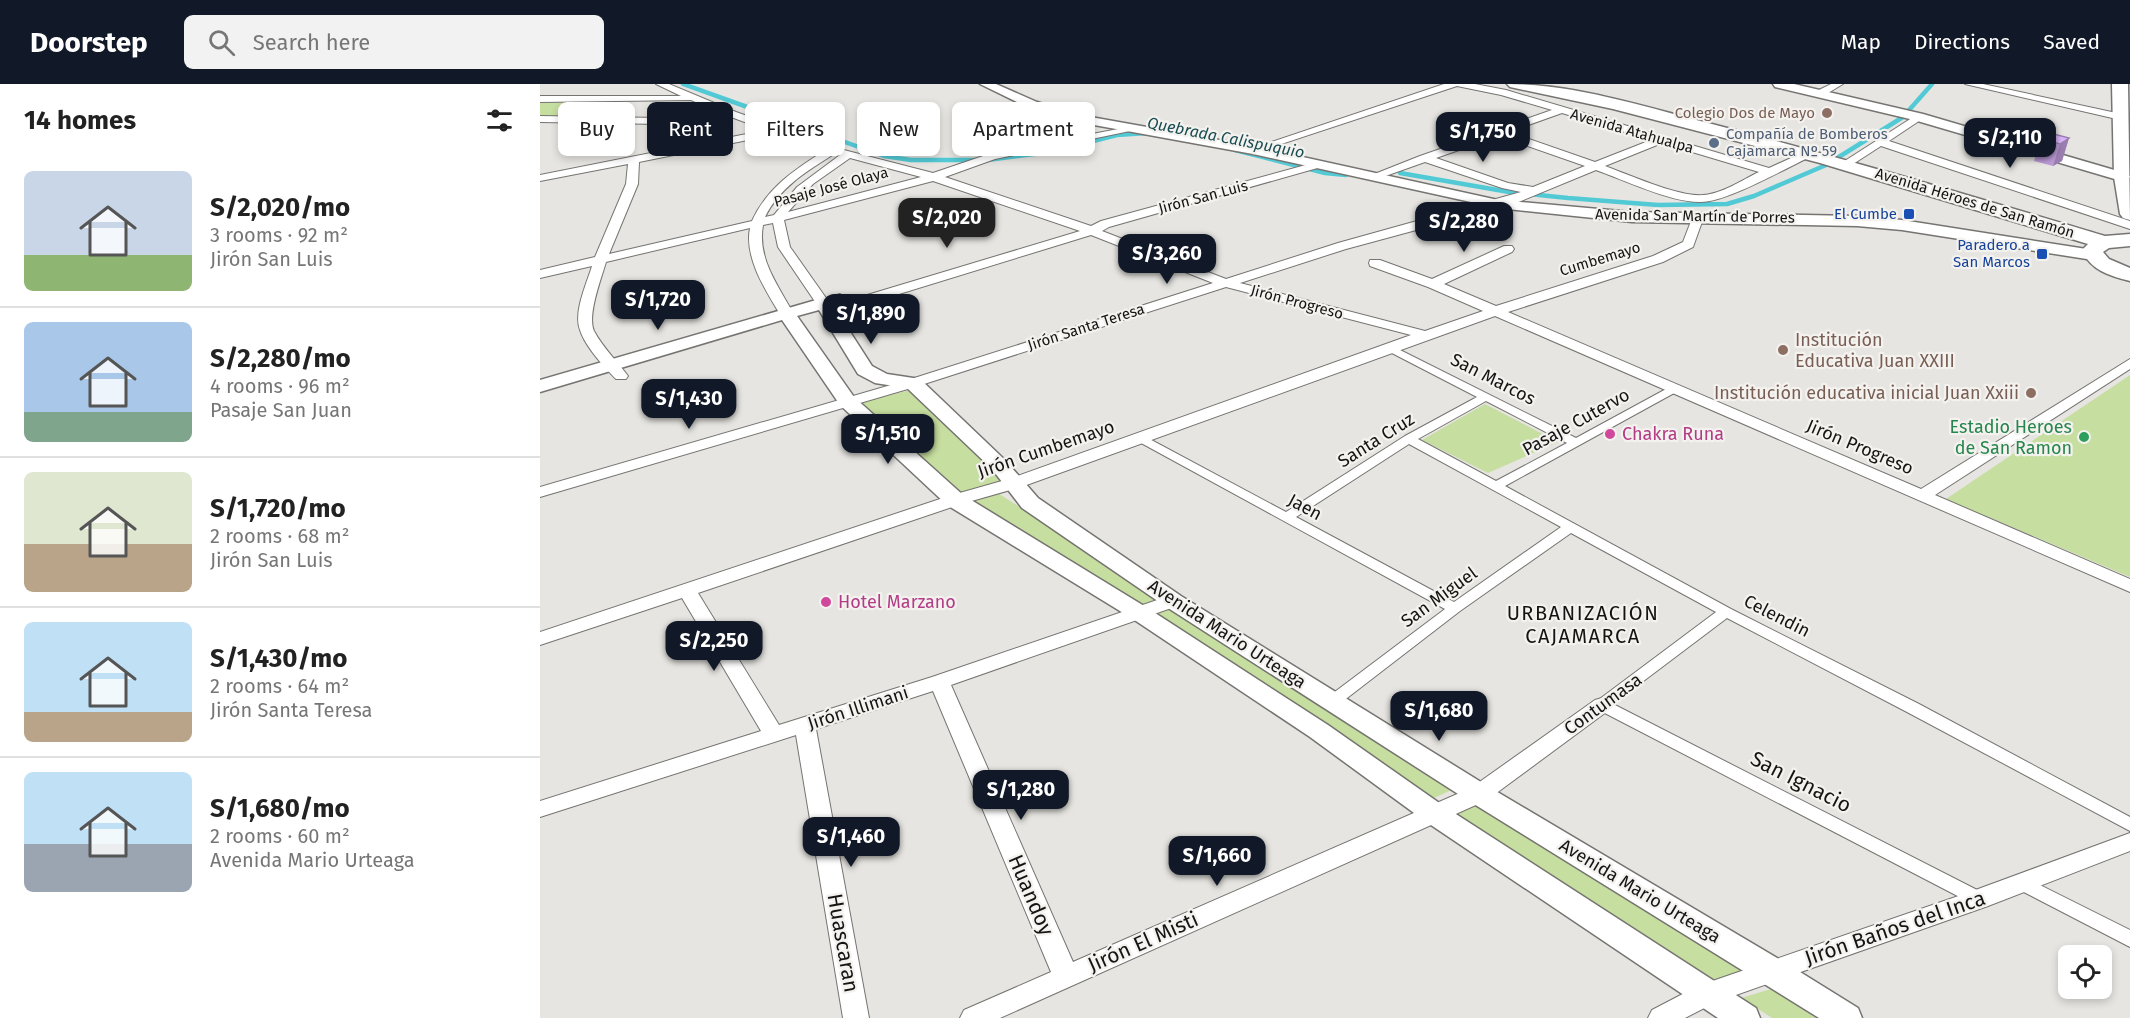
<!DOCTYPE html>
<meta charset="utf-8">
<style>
:root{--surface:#fff;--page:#f2f2f2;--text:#222;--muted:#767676;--line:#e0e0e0;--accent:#111827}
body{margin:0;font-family:"Fira Sans",sans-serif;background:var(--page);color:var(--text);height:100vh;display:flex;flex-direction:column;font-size:22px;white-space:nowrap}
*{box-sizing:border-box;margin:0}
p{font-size:20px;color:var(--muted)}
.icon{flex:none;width:33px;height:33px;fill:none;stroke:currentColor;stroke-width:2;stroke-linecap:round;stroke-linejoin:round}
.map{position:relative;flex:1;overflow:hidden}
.drawer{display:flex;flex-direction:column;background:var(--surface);width:540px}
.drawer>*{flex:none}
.hud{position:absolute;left:18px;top:18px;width:570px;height:54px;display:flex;gap:12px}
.tools{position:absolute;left:1518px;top:861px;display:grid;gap:12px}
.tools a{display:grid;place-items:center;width:54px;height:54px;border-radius:9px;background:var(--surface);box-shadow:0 3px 9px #0003;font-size:30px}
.price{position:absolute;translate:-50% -51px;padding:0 14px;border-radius:12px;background:var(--accent);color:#fff;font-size:20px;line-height:39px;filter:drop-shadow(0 2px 3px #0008)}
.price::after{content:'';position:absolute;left:50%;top:36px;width:18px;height:14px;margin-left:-9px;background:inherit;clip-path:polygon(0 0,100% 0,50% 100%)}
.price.current{background:#222;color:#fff}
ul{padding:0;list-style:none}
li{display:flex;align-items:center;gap:18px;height:150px;padding:0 24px}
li+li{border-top:2px solid var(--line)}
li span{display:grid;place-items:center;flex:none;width:168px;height:120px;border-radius:9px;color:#555}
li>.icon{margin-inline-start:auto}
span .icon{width:72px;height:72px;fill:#fffc;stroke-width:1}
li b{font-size:26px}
h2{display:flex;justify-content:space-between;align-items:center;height:72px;padding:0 24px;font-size:26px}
.chip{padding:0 21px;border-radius:9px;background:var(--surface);box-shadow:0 3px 9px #0003;font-size:21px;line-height:54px}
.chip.current{background:var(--accent);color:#fff}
header{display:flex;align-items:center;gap:36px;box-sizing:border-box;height:84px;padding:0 30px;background:var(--accent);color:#fff}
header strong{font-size:28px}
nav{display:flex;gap:33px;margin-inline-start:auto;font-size:21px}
.search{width:420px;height:54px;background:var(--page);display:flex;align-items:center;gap:15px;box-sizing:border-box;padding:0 21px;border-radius:9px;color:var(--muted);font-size:22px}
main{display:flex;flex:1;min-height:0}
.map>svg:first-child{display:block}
</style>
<header>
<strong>Doorstep</strong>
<div class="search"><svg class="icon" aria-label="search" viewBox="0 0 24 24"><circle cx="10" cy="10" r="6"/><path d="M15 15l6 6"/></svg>Search here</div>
<nav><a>Map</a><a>Directions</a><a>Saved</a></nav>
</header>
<main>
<section class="drawer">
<h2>14 homes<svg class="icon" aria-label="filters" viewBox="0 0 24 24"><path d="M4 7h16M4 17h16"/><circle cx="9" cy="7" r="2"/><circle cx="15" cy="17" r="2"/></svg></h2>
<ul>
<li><span style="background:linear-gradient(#c9d6e8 70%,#8fb573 0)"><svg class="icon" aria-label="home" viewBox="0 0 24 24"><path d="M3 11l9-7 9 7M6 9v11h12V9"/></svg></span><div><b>S/2,020/mo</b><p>3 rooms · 92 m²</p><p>Jirón San Luis</p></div></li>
<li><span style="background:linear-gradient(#a9c7e8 75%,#7fa58c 0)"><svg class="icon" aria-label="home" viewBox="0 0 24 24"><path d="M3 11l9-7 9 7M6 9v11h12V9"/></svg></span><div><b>S/2,280/mo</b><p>4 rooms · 96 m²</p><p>Pasaje San Juan</p></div></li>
<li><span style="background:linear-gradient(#dfe7d0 60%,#b9a48a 0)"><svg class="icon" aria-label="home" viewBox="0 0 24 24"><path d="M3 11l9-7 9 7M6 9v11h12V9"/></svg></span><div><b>S/1,720/mo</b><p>2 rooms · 68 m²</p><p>Jirón San Luis</p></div></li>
<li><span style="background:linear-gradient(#bfe0f5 75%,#b9a48a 0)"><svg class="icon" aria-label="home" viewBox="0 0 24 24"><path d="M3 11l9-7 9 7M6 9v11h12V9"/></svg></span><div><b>S/1,430/mo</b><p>2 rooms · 64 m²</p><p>Jirón Santa Teresa</p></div></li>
<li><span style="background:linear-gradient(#bfe0f5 60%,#9aa5b1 0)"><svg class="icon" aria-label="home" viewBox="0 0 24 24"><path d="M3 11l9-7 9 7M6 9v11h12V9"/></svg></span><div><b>S/1,680/mo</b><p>2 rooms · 60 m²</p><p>Avenida Mario Urteaga</p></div></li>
</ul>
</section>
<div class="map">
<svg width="1590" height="934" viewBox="0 0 1590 934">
<rect width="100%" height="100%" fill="#e6e5e1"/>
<path fill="#c6dea0" d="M43,18l-20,14h-23v-13z
M1590,291v202l-184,-78z
M379,304l85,93 -60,16 -91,-93z
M945,320l73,38 -70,31 -66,-33z
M453,406l170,109 -21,8 -176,-106z
M632,521l286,182 -24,11 -284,-183z
M931,713l276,174 -32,13 -269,-175z
M1231,905l45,29h-44l-31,-20z"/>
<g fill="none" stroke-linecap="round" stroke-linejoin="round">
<path stroke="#52cad5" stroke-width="4.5" d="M143,0l201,72 27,4h65
M695,66l90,23 21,2
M447,76l63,-8 67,-17 30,-2
M860,89l109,19 59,6 90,7 69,-1 27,-8 72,-31 77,-48 29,-33"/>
<defs>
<path id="pedestrian" d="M852,262l184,92 92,-50h8v4l-171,94 226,123 188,95 211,113v14l-223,-119 -180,-94 -114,86 372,190 3,5 -3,5 -6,2 -6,-2 -376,-195 -3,-4 3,-4 119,-89 -145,-79 -111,78 -122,94h-10l-3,-4 3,-4 117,-88 -313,-171 2,-3h8l144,77 119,-76 72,-39 -89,-46 -1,-2zM946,317l81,42 -71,38 -78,-42zM869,360l152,83 -107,75 -158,-85z
M1482,792l108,54v17l-114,-59 -3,-5 3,-5z"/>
<path id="minor" d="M116,0h13l67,28 100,36 97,25 59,-20 142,-27v4l-4,1 -135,28 -50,18 146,49 10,-5 212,-58h8v4l-212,60 -7,4 124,48 112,-36 183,-51 -19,-4 -77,-26 -48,17 -4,1 -6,-3 53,-21 132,-46 -51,-15 -44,-9 -200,66h-8l-1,-2 196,-66h31l31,6 263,78 35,-16h8v4c-26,12 -85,46 -111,46 -29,1 -77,-22 -105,-32l-80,33 -170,46 -106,34 185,48 58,-20 -55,-24 -58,-21 -1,-3 1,-3h10l52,19 72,-33h8l2,3 -2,3 -68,32 52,22 157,-50 30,-14 10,-26h8l2,3 -10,28 -30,15 -155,50 413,177 209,-130v10l-195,126 195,84v13l-635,-276 -474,171 -60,17 -263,89 81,132 153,-48 234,-80h14l2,4 -2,4 -229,80 122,277 398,-174 124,-88 7,-2 7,2 3,5 -3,5 -122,90 -487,218h-40l4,-8 87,-38 -118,-281 -117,38 53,289h-26l-47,-283 -256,82v-16l221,-70 -79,-133 -142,47v-13l409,-136 60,-17 402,-144 -185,-48 -308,99 -378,111v-10l368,-107 305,-97 -122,-48 -257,79h-10l-2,-3 2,-3 256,-77 -147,-50 -149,39 6,27 36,51 14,-4 7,4c-6,6 -21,10 -29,8l-40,-59 -5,-24 -10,2c-6,34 15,60 30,88l-2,3h-10c-15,-25 -37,-58 -31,-88l-144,34c-5,17 -19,54 -12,69 9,17 23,30 34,45l-2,3h-10c-12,-12 -31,-33 -36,-49 -7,-18 7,-47 12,-64l-52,12v-8l55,-13 31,-73 2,-20 -88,17v-6l226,-45 -35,-13 -70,7 -121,-2v-6l121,2 59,-5 -29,-13 -151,2v-6h141zM1022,29l89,27 -56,22 -86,-30zM238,50l46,17c-30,19 -57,37 -72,70l-143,33 29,-70 1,-22zM959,52l86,30 -52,21 -25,-4 -72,-25zM1122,59l97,29c-17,8 -37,22 -56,23 -25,2 -73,-20 -98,-29zM294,70l6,1 -43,32 -23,28 -9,2c14,-29 42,-46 69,-63zM310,74l71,19 -133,35 25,-28z
M1291,0h12l-20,12h-8v-4z
M1425,0h18l138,30 5,3 -5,3z
M1378,30l5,3 -1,2 -33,22 241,80v8l-249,-83 -31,20 -4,1 -6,-3z
M1590,749v18l-142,55 -272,96 -31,16h-37l4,-8 46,-24 272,-94z"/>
<path id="tertiary" d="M440,0h16l41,18 37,12 179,32 245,54 134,12 225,4 45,4 191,30 8,5 -8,5 -191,-30 -45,-4 -225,-4 -134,-14 -245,-54 -181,-33 -43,-13z
M1233,0h21l129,30 205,60 2,3 -7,4 -5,-1 -204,-60 -139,-33z
M283,214l6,1 43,67 15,8 33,5 86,82 32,37 143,98 308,191 295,175 74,46 4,10h-43l-350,-217 -304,-195 -143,-98 -30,-39 -85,-81 -32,-5 -17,-9 -39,-64 -22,6 57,81 109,98 186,114 179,116 117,82 311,201 4,10h-42l-293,-197 -115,-84 -177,-118 -186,-114 -107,-100 -58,-85 -242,72v-12z"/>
<path id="primary" d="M967,0c69,0 138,23 205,40 132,34 262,73 393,112l25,-2v12l-21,2 -6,4 6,7 21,9v13c-20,-5 -40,-11 -48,-31l6,-6 -268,-81 -207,-54 -103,-22z
M1572,0h16l2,136 -7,-2 -3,-4 -6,-37z"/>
</defs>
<use href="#pedestrian" stroke="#757471" stroke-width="2"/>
<use href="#minor" stroke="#757471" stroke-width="2"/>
<use href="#tertiary" stroke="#757471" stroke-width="3"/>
<use href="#primary" stroke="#757471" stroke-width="3"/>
<use href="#pedestrian" fill="#fff" fill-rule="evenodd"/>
<use href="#minor" fill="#fff" fill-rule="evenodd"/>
<use href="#tertiary" fill="#fff" fill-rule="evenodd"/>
<use href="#primary" fill="#fff" fill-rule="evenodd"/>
</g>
<path fill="#bd9bd8" d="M1529,54l-7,23 -9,5 -19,-5 7,-22z"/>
<path fill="#9a7eb0" d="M1529,54l-7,23 -9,5 7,-22z"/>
<path fill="#dcb4fb" stroke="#9a7eb0" stroke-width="1.5" d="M1510,49l19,5 -9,6 -19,-5z"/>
<g fill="#8d6e63" stroke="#f4f2ef" stroke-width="2">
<circle cx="1287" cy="29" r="6"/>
<circle cx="1243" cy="266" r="6"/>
<circle cx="1491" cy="309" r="6"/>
</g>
<circle fill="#5c6f8a" stroke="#f4f2ef" stroke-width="2" cx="1174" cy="59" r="6"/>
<g fill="#1a4fb4" stroke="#f4f2ef" stroke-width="2">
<rect x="1363" y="124" width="12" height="12" rx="3"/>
<rect x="1496" y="164" width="12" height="12" rx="3"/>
</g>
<g fill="#d1479c" stroke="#f4f2ef" stroke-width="2">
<circle cx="1070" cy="350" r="6"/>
<circle cx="286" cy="518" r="6"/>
</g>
<circle fill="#2e9e5b" stroke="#f4f2ef" stroke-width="2" cx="1544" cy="353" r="6"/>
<g text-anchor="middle" stroke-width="4.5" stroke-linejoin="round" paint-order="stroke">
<g font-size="15" fill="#785e54" stroke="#f4f2ef" text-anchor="end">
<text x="1275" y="34">Colegio Dos de Mayo</text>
</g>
<g font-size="15" fill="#151413" stroke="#f4f2ef">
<text transform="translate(1092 47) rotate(16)" y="5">Avenida Atahualpa</text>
<text transform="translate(291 103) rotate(-15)" y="5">Pasaje José Olaya</text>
<text transform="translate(663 113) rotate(-15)" y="5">Jirón San Luis</text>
<text transform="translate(1435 119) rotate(17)" y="5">Avenida Héroes de San Ramón</text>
<text transform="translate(1155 132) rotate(1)" y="5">Avenida San Martín de Porres</text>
<text transform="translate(1060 175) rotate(-17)" y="5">Cumbemayo</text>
<text transform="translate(757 218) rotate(15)" y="5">Jirón Progreso</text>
<text transform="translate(546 243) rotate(-18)" y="5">Jirón Santa Teresa</text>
</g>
<g font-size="15" fill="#4e5e75" stroke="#f4f2ef" text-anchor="start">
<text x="1186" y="55">Compañía de Bomberos<tspan x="1186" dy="17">Cajamarca Nº 59</tspan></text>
</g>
<g font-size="15" fill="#164399" stroke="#f4f2ef" text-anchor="end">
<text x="1357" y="135">El Cumbe</text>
<text x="1490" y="166">Paradero a<tspan x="1490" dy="17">San Marcos</tspan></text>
</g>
<g font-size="16" font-style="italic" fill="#174c51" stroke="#f4f2ef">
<text transform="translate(686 53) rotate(11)" y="6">Quebrada Calispuquio</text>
</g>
<g font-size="18" fill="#785e54" stroke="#f4f2ef" text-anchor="start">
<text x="1255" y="262">Institución<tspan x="1255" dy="21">Educativa Juan XXIII</tspan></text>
<text x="1479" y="315" text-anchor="end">Institución educativa inicial Juan Xxiii</text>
</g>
<g font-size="18" fill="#151413" stroke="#f4f2ef">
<text transform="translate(953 295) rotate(27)" y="6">San Marcos</text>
<text transform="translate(1036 338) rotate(-29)" y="6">Pasaje Cutervo</text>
<text transform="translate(836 356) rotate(-32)" y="6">Santa Cruz</text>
<text transform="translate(1320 363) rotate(23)" y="6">Jirón Progreso</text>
<text transform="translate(506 365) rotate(-19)" y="6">Jirón Cumbemayo</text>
<text transform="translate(765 423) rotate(28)" y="6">Jaen</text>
<text transform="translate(899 513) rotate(-36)" y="6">San Miguel</text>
<text transform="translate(1237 532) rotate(27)" y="6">Celendin</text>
<text transform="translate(687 550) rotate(33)" y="6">Avenida Mario Urteaga</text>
<text transform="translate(1063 620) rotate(-36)" y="6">Contumasa</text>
<text transform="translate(318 624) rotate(-18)" y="6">Jirón Illimani</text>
<text transform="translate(1100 807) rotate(31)" y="6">Avenida Mario Urteaga</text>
</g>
<g font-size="18" fill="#27864d" stroke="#f4f2ef" text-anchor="end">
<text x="1532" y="349">Estadio Heroes<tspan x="1532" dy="21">de San Ramon</tspan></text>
</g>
<g font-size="18" fill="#b23c85" stroke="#f4f2ef" text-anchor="start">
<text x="1082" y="356">Chakra Runa</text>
<text x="298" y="524">Hotel Marzano</text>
</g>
<g font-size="20" letter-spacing="1.5" fill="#151413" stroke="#f4f2ef">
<text x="1043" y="536">URBANIZACIÓN<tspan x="1043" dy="23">CAJAMARCA</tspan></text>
</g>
<g font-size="21" fill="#151413" stroke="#f4f2ef">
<text transform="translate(1261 698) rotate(27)" y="7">San Ignacio</text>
<text transform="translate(491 811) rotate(67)" y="7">Huandoy</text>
<text transform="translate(1355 844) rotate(-19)" y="7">Jirón Baños del Inca</text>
<text transform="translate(603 858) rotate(-24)" y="7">Jirón El Misti</text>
<text transform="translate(303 859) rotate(80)" y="7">Huascaran</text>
</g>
</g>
</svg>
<div class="tools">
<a><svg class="icon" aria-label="locate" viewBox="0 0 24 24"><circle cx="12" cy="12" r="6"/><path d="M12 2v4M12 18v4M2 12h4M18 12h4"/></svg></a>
</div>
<b class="price" style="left:943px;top:79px">S/1,750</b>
<b class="price" style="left:1470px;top:85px">S/2,110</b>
<b class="price current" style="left:407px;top:165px">S/2,020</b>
<b class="price" style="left:924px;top:169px">S/2,280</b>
<b class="price" style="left:627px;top:201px">S/3,260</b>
<b class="price" style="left:118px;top:247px">S/1,720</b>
<b class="price" style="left:331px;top:261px">S/1,890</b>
<b class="price" style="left:149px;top:346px">S/1,430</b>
<b class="price" style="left:348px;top:381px">S/1,510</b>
<b class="price" style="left:174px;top:588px">S/2,250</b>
<b class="price" style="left:899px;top:658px">S/1,680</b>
<b class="price" style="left:481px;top:737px">S/1,280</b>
<b class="price" style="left:311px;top:784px">S/1,460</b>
<b class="price" style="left:677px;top:803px">S/1,660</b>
<div class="hud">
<a class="chip">Buy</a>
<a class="chip current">Rent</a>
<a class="chip">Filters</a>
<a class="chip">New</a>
<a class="chip">Apartment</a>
</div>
</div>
</main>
